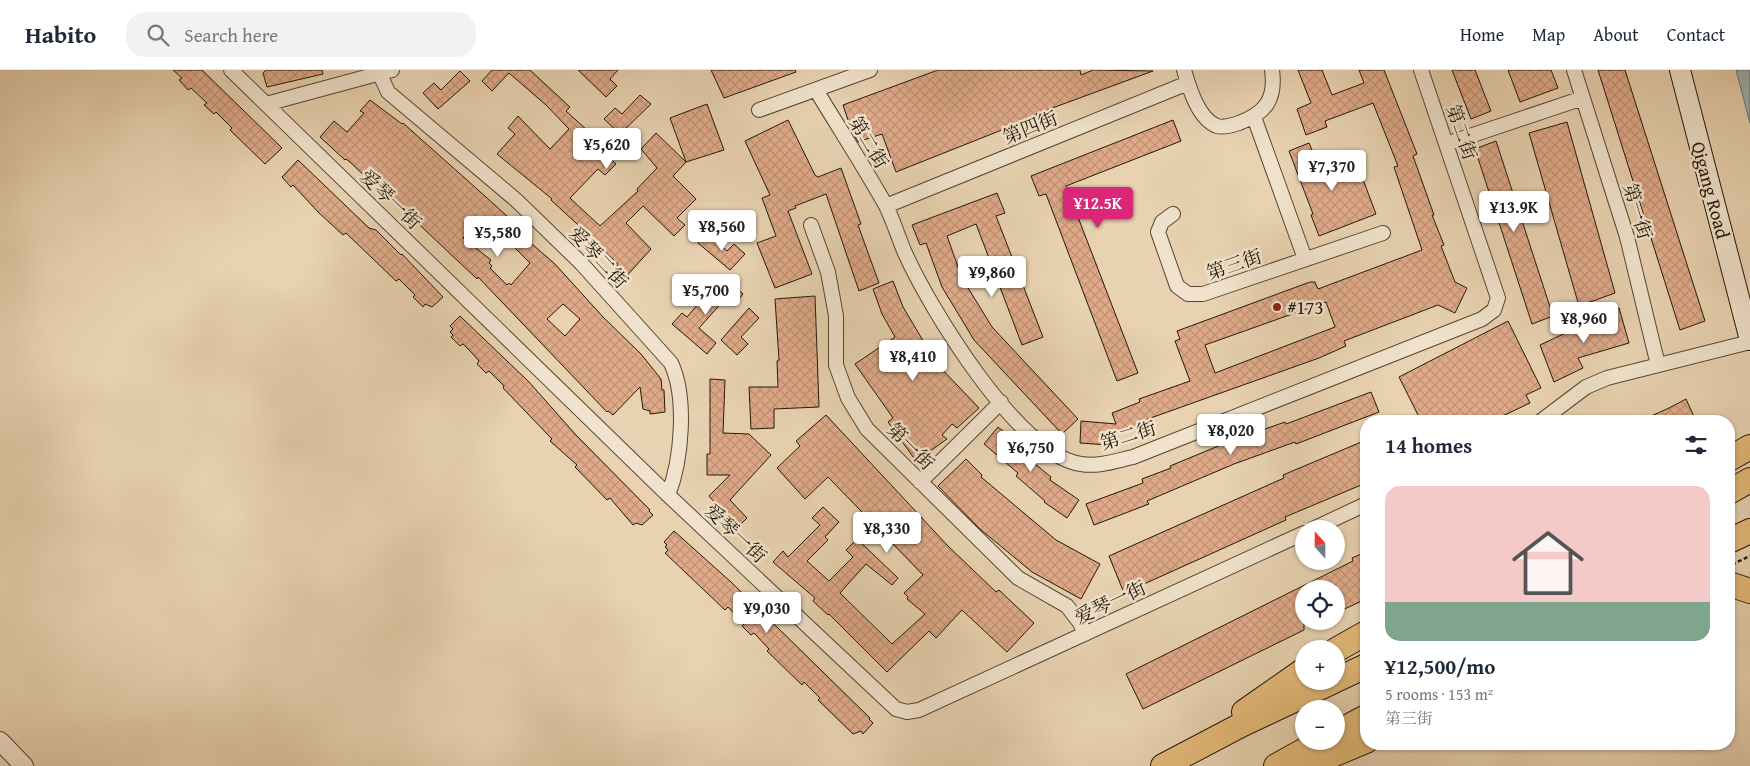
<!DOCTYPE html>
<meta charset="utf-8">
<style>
:root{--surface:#fff;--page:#f2f2f3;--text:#1f2937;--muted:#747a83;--line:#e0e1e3;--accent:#db2777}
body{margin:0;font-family:"Gentium Book Plus","Noto Serif SC",serif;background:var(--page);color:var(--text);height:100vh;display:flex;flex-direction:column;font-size:19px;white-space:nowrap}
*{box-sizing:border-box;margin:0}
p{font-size:16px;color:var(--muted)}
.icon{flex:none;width:28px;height:28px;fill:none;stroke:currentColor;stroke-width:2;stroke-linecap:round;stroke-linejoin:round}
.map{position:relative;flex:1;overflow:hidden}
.sheet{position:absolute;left:1360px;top:345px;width:375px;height:335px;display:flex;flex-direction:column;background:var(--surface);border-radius:20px;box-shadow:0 1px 4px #0004}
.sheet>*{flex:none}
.needle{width:32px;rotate:339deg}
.tools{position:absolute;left:1295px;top:450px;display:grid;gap:10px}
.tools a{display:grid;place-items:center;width:50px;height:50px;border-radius:50%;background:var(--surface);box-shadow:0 1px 4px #0004;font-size:25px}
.price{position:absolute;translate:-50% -42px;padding:0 11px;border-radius:5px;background:#fff;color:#222;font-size:16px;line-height:32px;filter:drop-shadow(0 1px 2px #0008)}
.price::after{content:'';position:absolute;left:50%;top:30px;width:15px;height:11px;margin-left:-8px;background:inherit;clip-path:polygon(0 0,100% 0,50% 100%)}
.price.current{background:var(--accent);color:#fff}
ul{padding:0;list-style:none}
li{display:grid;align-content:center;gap:10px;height:265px;padding:0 25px}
li span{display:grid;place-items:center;height:155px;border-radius:15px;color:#555}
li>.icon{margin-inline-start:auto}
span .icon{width:90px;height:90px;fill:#fffc;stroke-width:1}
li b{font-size:21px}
h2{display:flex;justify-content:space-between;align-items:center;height:60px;padding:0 25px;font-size:21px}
header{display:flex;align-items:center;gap:30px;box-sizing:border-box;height:70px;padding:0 25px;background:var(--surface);border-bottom:1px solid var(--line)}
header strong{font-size:24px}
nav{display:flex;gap:28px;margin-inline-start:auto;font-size:18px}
.search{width:350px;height:45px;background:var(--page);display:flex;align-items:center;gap:12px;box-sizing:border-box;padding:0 18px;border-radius:20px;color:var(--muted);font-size:19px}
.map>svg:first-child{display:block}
</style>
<header>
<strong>Habito</strong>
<div class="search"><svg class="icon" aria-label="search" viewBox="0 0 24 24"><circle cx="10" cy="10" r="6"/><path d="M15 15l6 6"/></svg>Search here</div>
<nav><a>Home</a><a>Map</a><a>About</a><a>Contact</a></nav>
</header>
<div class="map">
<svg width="1750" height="696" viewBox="0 0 1750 696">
<defs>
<pattern id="building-cross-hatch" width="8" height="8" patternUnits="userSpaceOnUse" patternTransform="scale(1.25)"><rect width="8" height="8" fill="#e0aa89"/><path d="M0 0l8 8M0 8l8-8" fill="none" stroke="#c09275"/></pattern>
</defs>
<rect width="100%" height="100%" fill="#e8d2b1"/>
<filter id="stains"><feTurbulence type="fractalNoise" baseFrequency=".004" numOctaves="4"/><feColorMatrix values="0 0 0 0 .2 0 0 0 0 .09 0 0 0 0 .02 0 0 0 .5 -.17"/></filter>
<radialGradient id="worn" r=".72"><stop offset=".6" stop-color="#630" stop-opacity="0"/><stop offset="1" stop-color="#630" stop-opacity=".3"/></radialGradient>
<path fill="#9bb5b6" stroke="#6c7670" d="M1736,0h14v53z"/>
<path fill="url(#building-cross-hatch)" stroke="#251808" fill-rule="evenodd" d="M173,0h29l80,78 -17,16 -35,-34 2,-2 -16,-16 -2,2 -10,-9 3,-2 -16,-15 -3,2 -9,-10 3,-2z
M266,0h56l1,4 -56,13 -4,-14z
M492,0h38l40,37 -4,4 22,20 -4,4 32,29 -11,11 -7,-6 -28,29 30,28 38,-35 -1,-2 20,-21 -16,-19 15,-16 30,29 -16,-44 37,-14 17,46 -38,12 -13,14 23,23 -19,19 8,7 -11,11 -31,-30 -17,17 25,26 -28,31 -10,-10 5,-6 -18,-17 1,-1 -50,-46 1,-1 -55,-45 18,-20 -7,-6 10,-12 32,33 19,-20 -23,-24 -37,-32 -17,18 -10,-10z
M578,0h40l-8,9 7,7 -11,11z
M711,0h84l1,2 -72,26z
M938,0h142l1,5 12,-5 60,1 -117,43 1,2 -141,56 -14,-38 -24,8 -6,-10 -9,-27z
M1298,0h24l10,25 32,-12 -5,-13h25l33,84 -4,2 21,59h-2l12,30 -3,1 14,36 12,6 -12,25 -17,-8 -94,36 2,5 -27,12 -174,62 1,3 -38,14v8l-28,-2 1,-22 35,3 -4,-11 28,-11 -1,-3 51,-18 -15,-40 5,-2 -3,-8 133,-49h5l3,7 104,-39 -28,-83 4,-1 -25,-63 -48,18 2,6 -21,8 -9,-26 14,-6zM1326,232l9,25 -120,46 -10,-28z
M1452,0h23l16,41 -20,8z
M1508,0h43l7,18 -38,14z
M1598,0h27l80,251 -25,9z
M460,1l10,10 -32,28 -15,-16 11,-10 7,7z
M640,25l11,9 -31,30 -16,-15 11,-11 7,6z
M370,30l32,24 1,-1 93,83 27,25 2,7 30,26 48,53 38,37 20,25 1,11h2l1,22 -15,2v-3l-7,-2 -3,-22 -27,28 -5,-4 -1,1 -129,-135 -1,2 -104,-98 -1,2 -21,-20 -5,-4 -1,1 -25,-23 14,-16 13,11 17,-19 -4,-2zM478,151l21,16 -2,2 10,9 2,-3 4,1 17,17 -19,22 -2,-2 -2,2 -17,-17 2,-2 -3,-3 2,-3 -28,-22zM563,234l17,15 -15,17 -18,-17z
M788,50l27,55 3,2 23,-9 20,56 -3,1 21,58 -20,8 -33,-97 -31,12 1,2 -8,3 24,63 -37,14 -18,-45 19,-7 -14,-38 8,-3 -25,-54z
M1173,50l8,21 -115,45 72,187 -21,8 -71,-187 -7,2 -8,-20z
M1567,52l48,171 -36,13 -50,-173z
M1496,71l57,175 -21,8 -57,-175z
M1309,73l13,30 34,-12 20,53 -57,22 -8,-21 2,-1 -24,-63z
M298,90l71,68 7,2 25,25 1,-1 41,43 -11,10 -7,-3 -2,3 -10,-10 2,-2 -16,-16 -3,2 -50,-48 -3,2 -25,-23 -25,-27 -2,2 -9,-10z
M997,123l8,20 -9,3 47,121 -21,8 -46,-121 -29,12 15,42 30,49 86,92 -16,15 -88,-94 -32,-53 -16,-44 -6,2 -8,-20z
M708,163l19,18 7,-7 11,10 -15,16 -32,-27z
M727,210l16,14 -10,12 -8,-7 -26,29 17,15 -9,11 -35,-30 10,-11 5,4 13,-15 2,1 9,-9 2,1z
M893,211l10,26 34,57 42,44 -22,20 -5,-4 -10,11 5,4 -31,22 -28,-39 5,-4 -38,-54 40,-27 -13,-23 -9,-25z
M815,226l4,111 -45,2v19l-23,1 -2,-42h29l-1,-26 2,-1 -4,-61z
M749,238l10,10 -18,19 7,7 -11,11 -16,-15z
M1619,238l10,35 -51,15 5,10 -29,14 -14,-37z
M460,246l69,66 47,53 74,75 -1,1 4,4 -11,10 -6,-2 -3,2 -23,-27 -3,2 -32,-33 2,-2 -27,-24 2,-2 -49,-51 1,-2 -15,-15 -3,2 -9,-9 2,-3 -7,-8 -9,-9 -3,2 -9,-9 2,-2 -3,-3 3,-3 -3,-3z
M1508,251l33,67 -15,7 4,8 -38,18h-71l-22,-44z
M710,309l15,1 -2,53 26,1 22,21 -41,45 17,18 -10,10 -28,-32 21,-21h-23v-21h3z
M1371,322l8,20 -83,32 -1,-2 -61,22 -87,37 2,3 -55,21 -8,-21 57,-21 -1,-4 29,-11 -1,-2 58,-24 57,-20 1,2z
M1686,329l10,22h-56l29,-13z
M826,345l122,131 48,46 3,-2 35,33 -27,29 -45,-42 -26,28 -7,-7 -42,41 -58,-58 -1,1 -15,-14 2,-3 -42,-36 10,-11 5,6 32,-32 -8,-7 11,-11 16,15 -14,15 3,3 -21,21 22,20 24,-24 -7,-7 11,-11 41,39 -6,7 -26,-21 -26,29 52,51 33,-30 -18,-15 1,-2 -4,-4 19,-18 -95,-98 -23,22 -28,-31 23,-22 -4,-5z
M998,357l22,18 -3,4 34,28 -1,3 29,20 -12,18 -23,-16 1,-1 -29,-25 2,-3 -34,-29z
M1366,370v43l-81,34 1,3 -162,73 -15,-37 175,-78 -1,-3z
M966,389l16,16 -1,2 75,63 44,24 -19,35 -49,-27 -52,-43 -42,-43z
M674,461l57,51 139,136 -1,1 4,4 -10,11 -2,-3 -8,3 -35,-34 2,-2 -16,-16 -2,3 -35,-34 2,-2 -15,-16 -3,2 -9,-9 2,-2 -16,-17 -3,3 -60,-57 3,-3 -3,-3 2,-2 -3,-3z
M1366,482v47l-30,14v-24h-32v41l-161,79 -17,-35 227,-113 -1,-3z"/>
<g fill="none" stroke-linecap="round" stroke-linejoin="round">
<defs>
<path id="minor" d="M231,0l437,425 228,214 11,3 12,-2 385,-177
M378,0l10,22 128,108 65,63 90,100c16,34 11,97 -3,132
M1184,0c5,17 14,49 33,56 6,2 16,-1 22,-3 27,-10 37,-24 33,-53
M1574,0l53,167 31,128
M816,20c23,38 47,75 69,114 8,15 13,33 20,49 24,54 114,203 176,211 18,3 34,-3 52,-7l349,-138 12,-9 4,-12 -77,-228
M266,34l126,-34
M759,40l111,-40
M1254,47l51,142
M1446,74l137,-46
M886,136l302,-123
M1173,144l-11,8 -4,10 19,54 11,8h15l180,-61
M811,155l17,47 8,44v49l12,33 19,31 151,149 49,28 13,17 5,11
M1541,351l45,-34 21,-9 143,-36
M920,412l81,-80
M1313,459l53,-25"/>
<path id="tertiary" d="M0,671l24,25"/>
<path id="secondary" d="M1680,0l70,270"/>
<path id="trunk" d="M1729,389l21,-12
M1729,422l21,-12
M1729,471l21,-10
M1729,514l21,7
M1336,580l30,-17
M1336,610l30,-14
M1244,642l60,-42
M1336,663l30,-16
M1163,696l78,-41 93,-44
M1276,696l45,-25
M1306,696l60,-25"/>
</defs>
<use href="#minor" stroke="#564632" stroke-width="16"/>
<use href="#tertiary" stroke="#564632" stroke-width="20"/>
<use href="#secondary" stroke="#251808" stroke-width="22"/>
<use href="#trunk" stroke="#251808" stroke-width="26"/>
<path stroke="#251808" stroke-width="2.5" stroke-dasharray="4 2.5" stroke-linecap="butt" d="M1729,490l2,5 19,-9"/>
<use href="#minor" stroke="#f0e2cc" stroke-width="14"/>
<use href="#tertiary" stroke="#f0e2cc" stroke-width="18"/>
<use href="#secondary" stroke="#f0e2cc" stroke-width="20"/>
<use href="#trunk" stroke="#e4b978" stroke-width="24"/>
</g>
<circle fill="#8f2418" stroke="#f0e2cc" stroke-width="2" cx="1277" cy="237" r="5"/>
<g text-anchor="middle" stroke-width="5" stroke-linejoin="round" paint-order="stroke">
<g font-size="19" fill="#251808" stroke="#f0e2cc">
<text transform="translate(1030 57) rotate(-22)" y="7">第四街</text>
<text transform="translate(1462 62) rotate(71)" y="7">第二街</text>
<text transform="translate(869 72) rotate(59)" y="7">第二街</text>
<text transform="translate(1711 120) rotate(75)" y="7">Qigang Road</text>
<text transform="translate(391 129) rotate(44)" y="7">爱琴一街</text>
<text transform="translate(1638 141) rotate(73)" y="7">第一街</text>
<text transform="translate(599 187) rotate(47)" y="7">爱琴二街</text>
<text transform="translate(1234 194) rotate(-19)" y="7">第三街</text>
<text transform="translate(1128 365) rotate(-17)" y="7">第二街</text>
<text transform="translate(911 376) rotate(45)" y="7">第一街</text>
<text transform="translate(736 463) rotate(43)" y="7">爱琴一街</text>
<text transform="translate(1110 532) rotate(-25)" y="7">爱琴一街</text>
</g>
<g font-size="19" fill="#251808" stroke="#f0e2cc" text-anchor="start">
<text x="1287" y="244">#173</text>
</g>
</g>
<rect width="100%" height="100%" filter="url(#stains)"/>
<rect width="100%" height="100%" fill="url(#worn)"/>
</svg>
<div class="tools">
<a><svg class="needle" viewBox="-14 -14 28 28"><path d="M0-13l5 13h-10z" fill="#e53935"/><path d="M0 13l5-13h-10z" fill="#747a83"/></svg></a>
<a><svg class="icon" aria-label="locate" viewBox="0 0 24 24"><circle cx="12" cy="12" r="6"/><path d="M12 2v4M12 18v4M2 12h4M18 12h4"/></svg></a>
<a>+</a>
<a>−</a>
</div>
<b class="price" style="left:607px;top:100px">¥5,620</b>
<b class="price" style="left:1332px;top:122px">¥7,370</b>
<b class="price current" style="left:1098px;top:159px">¥12.5K</b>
<b class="price" style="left:1514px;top:163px">¥13.9K</b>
<b class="price" style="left:722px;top:182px">¥8,560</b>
<b class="price" style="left:498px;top:188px">¥5,580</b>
<b class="price" style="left:992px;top:228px">¥9,860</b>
<b class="price" style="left:706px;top:246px">¥5,700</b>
<b class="price" style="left:1584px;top:274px">¥8,960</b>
<b class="price" style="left:913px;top:312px">¥8,410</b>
<b class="price" style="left:1231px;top:386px">¥8,020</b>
<b class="price" style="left:1031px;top:403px">¥6,750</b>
<b class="price" style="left:887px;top:484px">¥8,330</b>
<b class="price" style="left:767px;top:564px">¥9,030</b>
<section class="sheet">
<h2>14 homes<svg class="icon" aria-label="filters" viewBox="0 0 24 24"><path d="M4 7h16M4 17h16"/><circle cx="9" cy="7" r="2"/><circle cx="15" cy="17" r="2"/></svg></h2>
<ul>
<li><span style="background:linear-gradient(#f6c9c9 75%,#7fa58c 0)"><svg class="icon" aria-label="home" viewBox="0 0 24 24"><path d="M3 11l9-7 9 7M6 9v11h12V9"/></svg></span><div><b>¥12,500/mo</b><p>5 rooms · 153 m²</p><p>第三街</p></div></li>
</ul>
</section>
</div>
